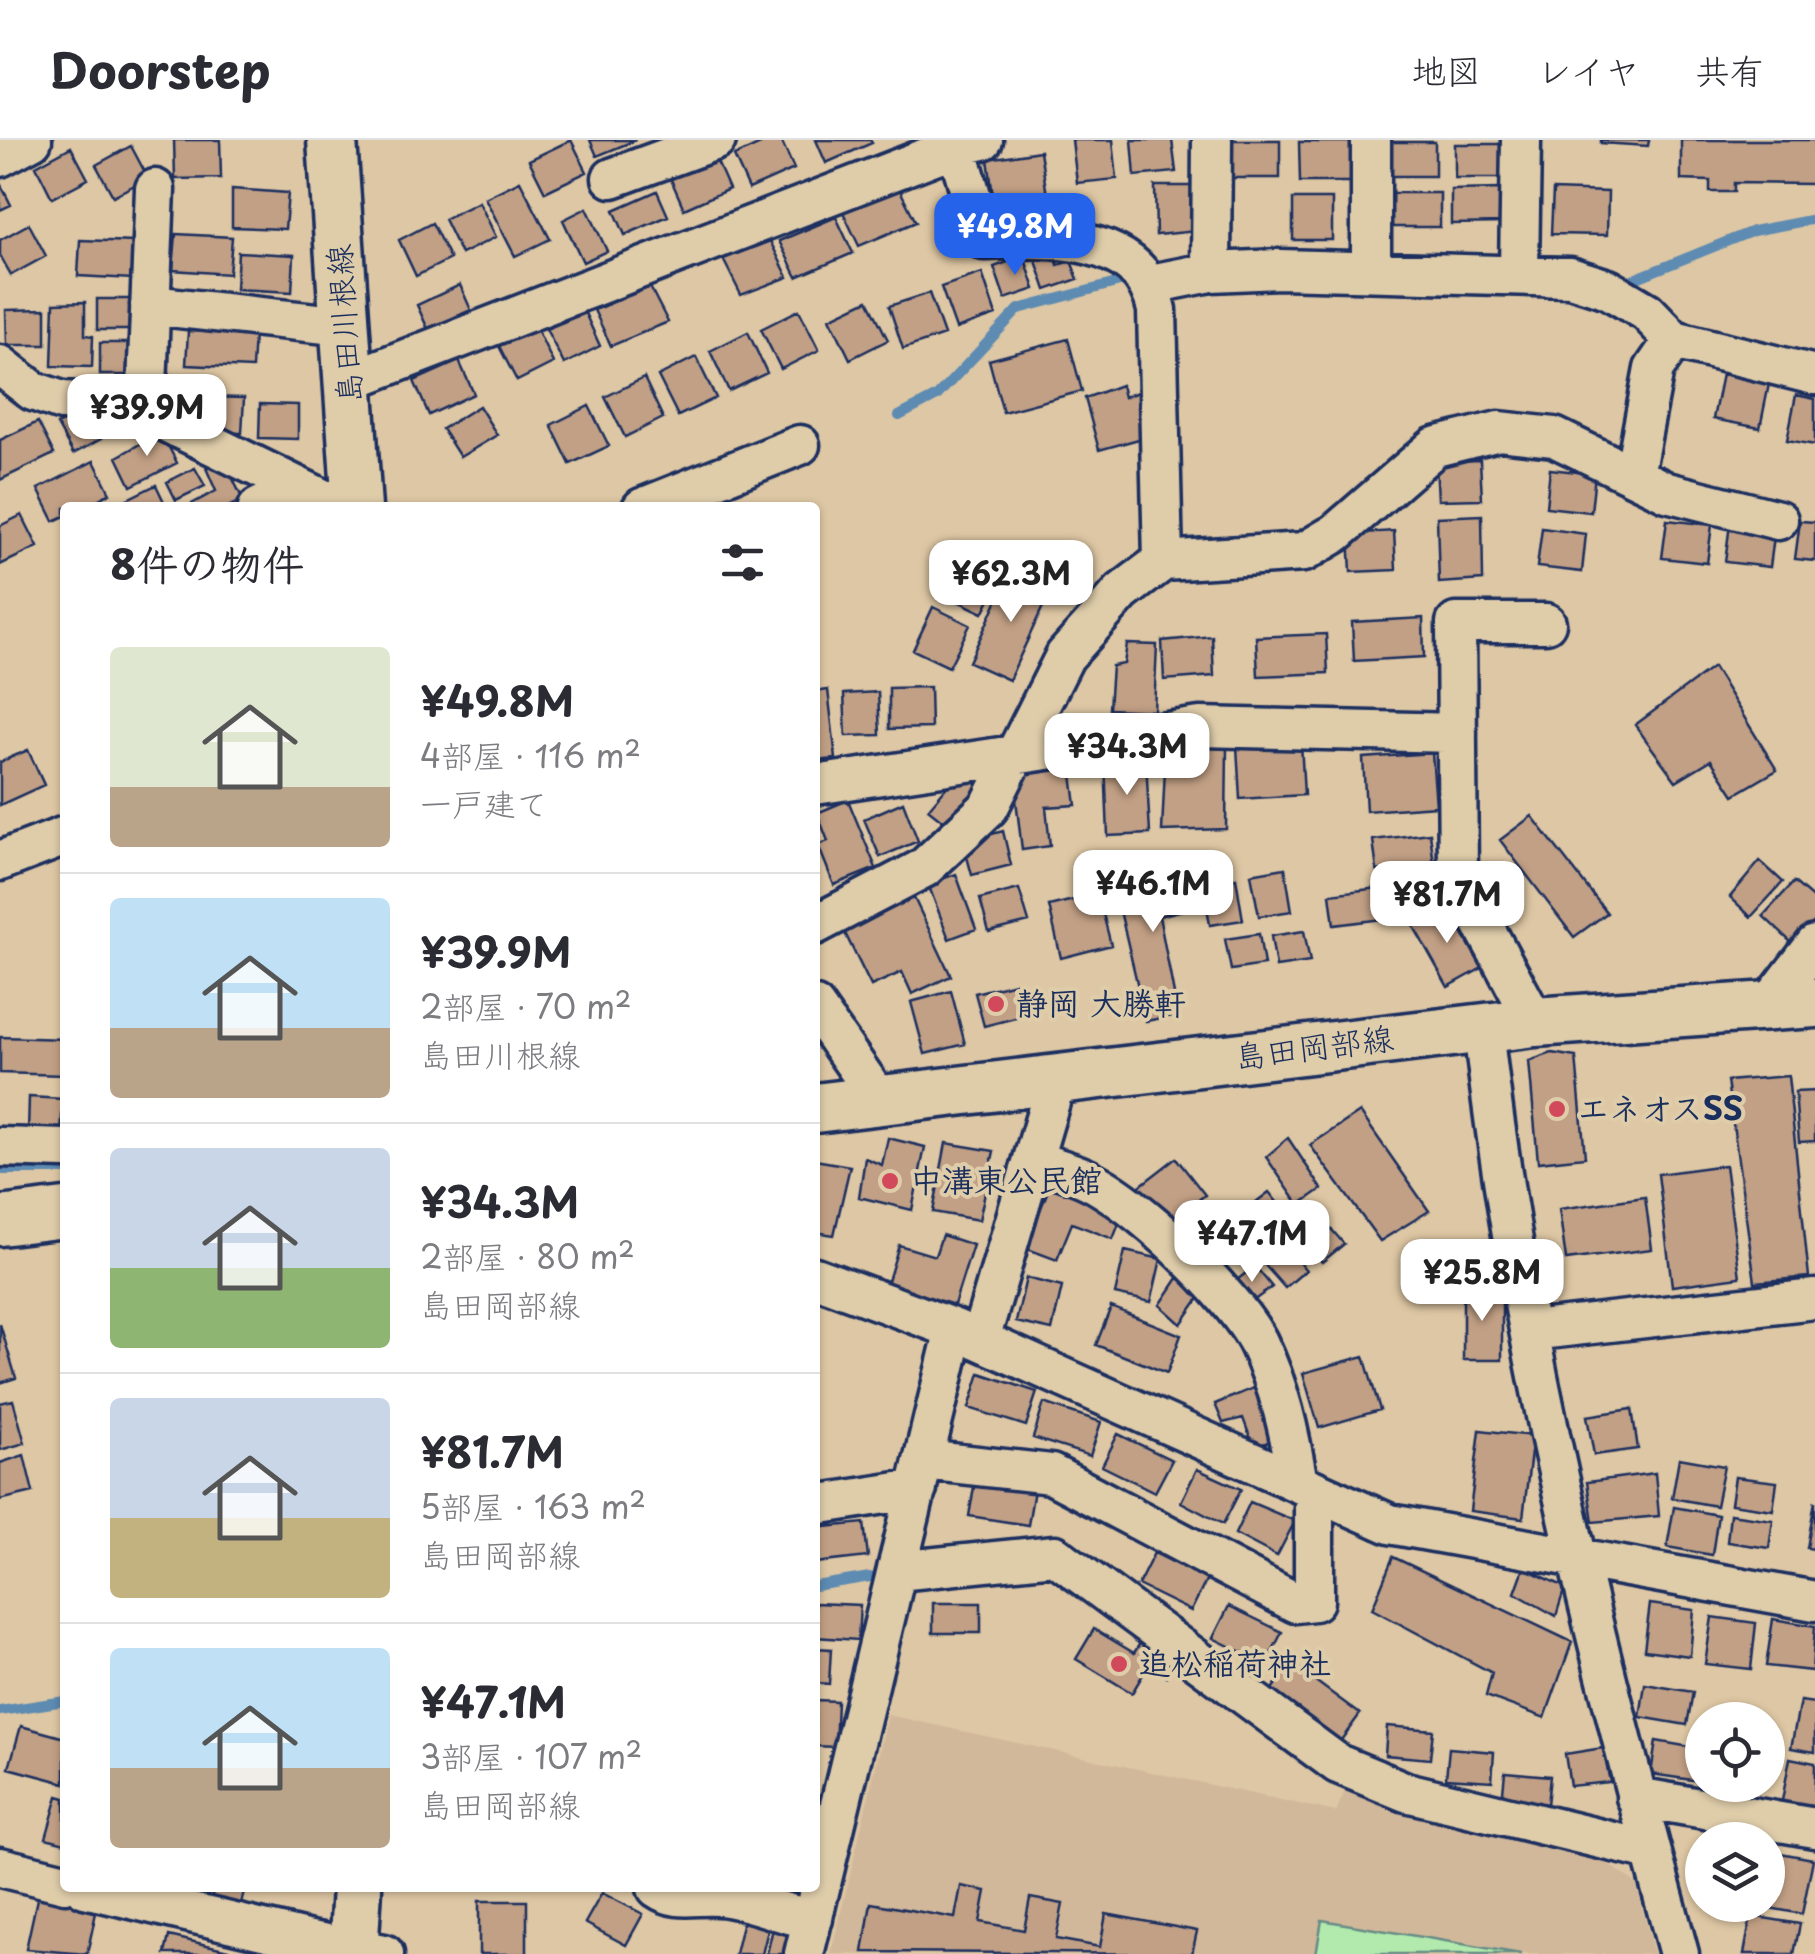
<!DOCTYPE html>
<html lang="ja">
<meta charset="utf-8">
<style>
:root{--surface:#fff;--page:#f7f7f7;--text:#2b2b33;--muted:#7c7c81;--line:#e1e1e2;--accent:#2563eb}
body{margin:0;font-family:"Playpen Sans","Klee One",sans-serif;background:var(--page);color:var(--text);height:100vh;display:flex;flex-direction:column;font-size:38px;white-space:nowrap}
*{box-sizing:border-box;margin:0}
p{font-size:32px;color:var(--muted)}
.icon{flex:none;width:55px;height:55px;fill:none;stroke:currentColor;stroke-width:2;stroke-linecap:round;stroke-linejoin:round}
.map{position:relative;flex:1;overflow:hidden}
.panel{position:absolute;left:60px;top:362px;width:760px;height:1390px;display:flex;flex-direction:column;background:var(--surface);border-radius:10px;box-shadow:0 2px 8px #0004}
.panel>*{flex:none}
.controls{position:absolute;left:1685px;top:1562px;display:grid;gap:20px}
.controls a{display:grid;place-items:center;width:100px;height:100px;border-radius:50%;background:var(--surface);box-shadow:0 2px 8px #0004;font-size:50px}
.price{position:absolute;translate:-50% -85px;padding:0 22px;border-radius:20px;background:#fff;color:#222;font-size:32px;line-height:65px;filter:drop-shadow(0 2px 5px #0008)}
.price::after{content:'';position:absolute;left:50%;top:60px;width:30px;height:22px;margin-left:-15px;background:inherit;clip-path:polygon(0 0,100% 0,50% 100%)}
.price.on{background:var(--accent);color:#fff}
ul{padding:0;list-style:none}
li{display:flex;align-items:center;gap:30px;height:250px;padding:0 50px}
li+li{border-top:2px solid var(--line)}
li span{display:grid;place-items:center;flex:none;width:280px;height:200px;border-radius:10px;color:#555}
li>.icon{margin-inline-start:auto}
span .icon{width:120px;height:120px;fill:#fffc;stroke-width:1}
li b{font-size:42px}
h2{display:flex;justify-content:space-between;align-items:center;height:120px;padding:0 50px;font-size:42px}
header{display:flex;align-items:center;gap:60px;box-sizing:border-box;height:140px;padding:0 50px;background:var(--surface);border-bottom:2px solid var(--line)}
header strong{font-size:48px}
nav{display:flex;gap:55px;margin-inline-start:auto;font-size:35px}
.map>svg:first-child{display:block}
</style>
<header>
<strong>Doorstep</strong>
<nav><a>地図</a><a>レイヤ</a><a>共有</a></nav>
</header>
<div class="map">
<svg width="1815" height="1814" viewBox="0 0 1815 1814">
<rect width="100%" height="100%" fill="#dec7a4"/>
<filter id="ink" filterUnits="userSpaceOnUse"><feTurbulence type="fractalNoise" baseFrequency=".01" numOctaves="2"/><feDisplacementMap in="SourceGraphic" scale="20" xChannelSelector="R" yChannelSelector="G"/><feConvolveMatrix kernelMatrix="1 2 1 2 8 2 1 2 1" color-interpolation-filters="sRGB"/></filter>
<g filter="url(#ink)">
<path fill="#d2b89a" d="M888,1575l448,97 9,-22 254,68 37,25 18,71h-823z"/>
<path fill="#b2eaad" stroke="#668c86" stroke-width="2.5" d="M1322,1780l199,34h-205z"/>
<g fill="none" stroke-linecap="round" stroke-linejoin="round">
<path stroke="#5d8bb2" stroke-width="10" d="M1622,144l131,-53 62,-12
M899,276l38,-20 82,-87 112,-30
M0,1030h65
M815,1446l55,-9
M0,1571l65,-10"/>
</g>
<path fill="#c2a085" stroke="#1b2f5e" stroke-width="2.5" d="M174,0h46l1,38 -46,1z
M571,0l16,32 -42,20 -16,-32z
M590,0h46l-39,16z
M769,0h12l13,29 -45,20 -15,-33z
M816,0h54l2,3 -46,20z
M1072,0h41l4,39 -40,4z
M1132,0h40l4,32 -41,4z
M1223,0h57v38h-57z
M1601,0h48l-1,6 -47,-3z
M1681,0h134v44l-81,-1v9h-24v-11l-29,-1z
M1299,2h57v40h-56z
M1383,2h52v34h-51z
M1455,4h51v34h-51z
M131,6l17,32 -35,18 -17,-31z
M71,7l17,32 -36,19 -16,-32z
M1040,11l7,44 -53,8 -6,-44z
M714,15l15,34 -45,20 -15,-34z
M520,41l30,58 -35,17 -30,-58z
M0,43l11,22 -11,5z
M898,46l18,36 -57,24 -17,-36z
M1155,46h36l6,45 -41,4z
M232,49l56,4 -3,36 -53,-2z
M1502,49l1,34 -52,1v-34z
M1553,50l55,2 -1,43 -56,-1z
M657,51l11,25 -43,19 -11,-25z
M1388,53h52v34h-52z
M1293,59h39v41h-39z
M479,62l17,35 -35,17 -17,-35z
M587,68l20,43 -24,11 -20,-42z
M836,77l17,36 -56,24 -18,-36z
M432,83l18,36 -34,17 -17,-36z
M29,84l17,32 -35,19 -11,-20v-15z
M176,94l56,3 -3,37 -56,-4z
M80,100l55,2 -2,37 -55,-3z
M770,101l18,36 -47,18 -18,-36z
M1054,111l4,14 13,-4 7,18 -32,11 -11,-32z
M238,112l56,3 -2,37 -56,-3z
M1024,116l11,33 -30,10 -11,-32z
M982,133l14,42 -40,14 -15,-42z
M460,145l11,25 -43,19 -11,-24z
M650,147l18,35 -57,24 -17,-36z
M929,153l15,42 -41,14 -14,-43z
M97,159h37v31h-37z
M868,160l20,40 -38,19 -20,-41z
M85,162v33l8,1 -1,31 -40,-1 2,-63z
M46,169v36h-39l-1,-35z
M799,170l20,40 -38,19 -20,-40z
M585,173l15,33 -36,18 -18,-35z
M537,189l16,34 -36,18 -18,-35z
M188,191l66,3 -2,34 -66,-3z
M748,192l19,41 -38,18 -19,-40z
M1068,199l14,52 -79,21 -14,-52z
M100,203h36v32h-36z
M696,217l20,41 -38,18 -20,-40z
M459,221l15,33 -45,21 -15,-34z
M1722,234l47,10 -9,44 -47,-9z
M644,238l19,40 -38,19 -20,-40z
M1121,245l3,12 14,-5 8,45 -47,13 -14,-52z
M1796,255l19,4v46l-28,-5z
M205,257l39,1 -2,35 -38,-1z
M260,264l38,1v34l-39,-1z
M479,266l18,29 -37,22 -18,-28z
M589,266l20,40 -39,18 -19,-39z
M85,269l16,30 -28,15 -16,-29z
M38,282l16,32 -54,26v-40z
M161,292l16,31 -46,23 -14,-29z
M224,320l19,40 -17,8h-42l32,-17 -10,-23z
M1480,320l2,39 -44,1 -2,-38z
M94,321l16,32 -28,15h-17v8l-11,5 -16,-32z
M195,328l10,18 -29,14 -9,-18z
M1550,329l45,5 -4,38 -45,-5z
M156,345l11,23h-55l-1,-1z
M22,375l16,32 -38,18v-39z
M1482,375l1,65 -44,3 -2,-66z
M1667,380l45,5 -5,38 -45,-5z
M1800,381l15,1v39l-20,-2z
M1730,384l45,5 -5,38 -45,-5z
M1542,388l44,6 -4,38 -45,-5z
M1394,391l2,39 -45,2 -2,-38z
M967,413l37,18 -21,42 -36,-17z
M1012,429l40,18 -43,93 -40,-18z
M933,467l37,18 -21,42 -36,-17z
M1423,478l1,39 -70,4 -2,-39z
M1326,494l2,39 -70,3 -2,-39z
M1212,496l2,40 -50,4 -2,-39z
M1127,504l30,1 -3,66 -45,-2 3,-43 12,-2z
M1713,527l64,103 -43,25 -23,-35 -35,21 -41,-56z
M930,547l1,41 -42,1v-41z
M828,550l8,69 -21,2v-69z
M878,552l2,43 -34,1 -2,-42z
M1301,602l3,53 -64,4 -3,-53z
M1187,603l40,3 -1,83 -64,2 3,-63 19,-1z
M28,610l16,35 -44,20v-43z
M1432,613l4,53 -70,5 -3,-53z
M1146,620l4,74 -42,2 -3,-74z
M1071,627l5,38 -30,2 4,39 -28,4 -9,-76z
M960,631l19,15 -32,38 -19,-15z
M848,660l28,68 -42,17 -16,-40 10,-4 -11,-28z
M903,662l15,39 -38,16 -16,-38z
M1532,676l75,97 -33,24 -74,-97z
M1003,691l8,34 -39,10 -9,-33z
M1430,693l4,31 -57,7 -4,-31z
M1760,721l23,21 -32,35 -21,-20z
M1285,728l7,43 -33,5 -8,-42z
M1188,730l7,37 -36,9 19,99 -32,6 -32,-136z
M956,734l20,55 -27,10 -21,-55z
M1236,738l7,42 -33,5 -7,-42z
M1794,742l21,18v21l-22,23 -30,-28z
M1387,747l4,31 -57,7 -4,-31z
M1019,749l10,33 -40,10 -9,-33z
M1098,754l13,51 -50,13 -12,-52z
M914,758l37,78 -39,18 -10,-22 -31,14 -31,-63 34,-16 4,8z
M1447,766l35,62 -34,19 -35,-62z
M1304,791l6,31 -34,5 -5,-31z
M1259,794l5,31 -33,5 -6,-31z
M1015,843l8,33 -39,10 -9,-33z
M951,851l14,53 -40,10 -14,-52z
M0,897l65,2 -1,36 -64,-2z
M1552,913l24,4 9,100 -47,5 -9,-101z
M1788,936l21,201 -54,5 -28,-201z
M1815,951v50l-16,1 -4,-50z
M29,957l34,2 -2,35 -33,-1z
M1360,972l69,99 -49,30 -70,-96z
M888,998l37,9 -13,63 -53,-13 6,-39 17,7z
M1288,998l34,51 -23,16 -33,-48z
M946,1003l48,8 -15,69 -46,-8z
M1176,1018l29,37 -41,31 -28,-37z
M815,1020l35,6 -16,69 -19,-3z
M1725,1025l15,112 -68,9 -14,-112z
M1051,1043l73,28 -11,28 -41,-16 -15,37 -32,-12z
M1269,1052l16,20 -22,18 -16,-21z
M1645,1057l7,52 -86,11 -7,-51z
M1321,1077l23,27 -22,18 -23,-27z
M942,1095l31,10 -19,60 -67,-21 12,-39 36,11z
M1284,1104l22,26 -21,18 -23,-26z
M1125,1111l36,8 -10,43 -36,-8z
M1255,1126l17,21 -23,17 -16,-21z
M1026,1138l36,9 -10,43 -36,-8z
M1178,1138l24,16 -21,30 -21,-19z
M1463,1147h39v73h-39z
M1111,1167l70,28 -14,38 -71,-28z
M0,1184l16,54 -16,5z
M1364,1216l16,54 -61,18 -16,-55z
M980,1233l57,19 -11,34 -57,-18z
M1256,1247l21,51 -23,10 -11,-30 -20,5 -8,-19z
M13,1260l12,43 -25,7v-47z
M1044,1263l57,19 -11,34 -57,-18z
M1632,1269l6,40 -44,6 -7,-39z
M1480,1290l53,6 -10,82 -53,-7z
M1118,1294l54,26 -17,32 -53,-26z
M24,1315l9,37 -33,8v-37z
M1679,1318l45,8 -8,40 -44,-8z
M1197,1329l44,20 -18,35 -42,-22z
M1655,1333l4,43 -66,6 -6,-40z
M1735,1337l42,5 -4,28 -42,-6z
M975,1341l59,9 -6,35 -59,-9z
M1815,1361v48l-8,-1z
M1250,1362l45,19 -18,35 -42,-22z
M1674,1367l44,8 -6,40 -45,-8z
M1730,1374l43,6 -4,28 -42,-6z
M864,1383l4,34 -53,6v-35z
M1154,1413l53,26 -16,32 -53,-26z
M1393,1417l179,85 -27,76 -59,-22 6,-23 -120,-64z
M1524,1428l41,19 -9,29 -41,-23z
M815,1463l45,2 -2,35 -43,-3z
M933,1463h48v30h-48z
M1650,1464l44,6 -4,46 -46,-6z
M1229,1466l53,26 -16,32 -53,-26z
M1712,1477l44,6 -5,46 -46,-5z
M1773,1479l42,7 -3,45 -46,-5z
M1094,1489l40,24 8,-13 33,20 -9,16 -18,-10 -16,27 -56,-34z
M815,1508l16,1 -2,35 -14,-1z
M1291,1523l69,51 -21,29 -69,-51z
M1645,1544l48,8 -6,33 -47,-8z
M815,1560l22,1 -2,46 -20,-1z
M1800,1561l15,2v49l-24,-4z
M21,1586l44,12v45l-56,-15z
M1387,1586l46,4 -3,29 -45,-4z
M1656,1601l46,8 -3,32 -48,-7z
M1449,1608l45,4 -2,29 -46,-3z
M1603,1608l7,34 -40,4 -5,-32z
M1790,1618l25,5 -1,49 -33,-6z
M1505,1632l45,4 -3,29 -45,-3z
M58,1656l7,2v45l-19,-5z
M1775,1712l38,7 -11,55 -38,-7z
M961,1746l25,5 -6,31 44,8 6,-32 33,6 -7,35 44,8 6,-33 91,17 -5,23 -329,-2 8,-49 84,15z
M173,1748h34l-3,11z
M214,1748h31l-6,24 -30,-7z
M754,1748h49l-4,17z
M602,1753l41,21 -17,31 -41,-22z
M38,1754l59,14 -10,46 -61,-5z
M479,1761h48v53h-48z
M744,1776l26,6 -8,32h-27z
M1751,1776l49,8 -6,30h-50z
M774,1784l25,7 -5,23h-27z
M169,1796l59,14 -1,4h-62z"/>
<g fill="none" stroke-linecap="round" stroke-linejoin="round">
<defs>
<path id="minor" d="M955,0l29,100c65,-3 157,-8 173,70l6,251
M1371,0v130
M0,17l32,-17
M612,38l104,-38
M1211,132l1,-132
M1519,133l2,-133
M1151,144l60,-12 68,-3 291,8 38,12 39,23 27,28 141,35
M150,165l195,21
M0,225l33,26 29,10 69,4 194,95h32
M349,241l608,-235 26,-6
M146,272l9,-223
M1634,335l20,-106 20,-29
M258,368l40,-20
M642,368l158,-63
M815,645l385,-58 257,6
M0,721l65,-25
M815,785l109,-57 65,-61 76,-151 57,-64 41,-31 141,-9 32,-19 99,-86 64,-16 55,6 113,55 111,28
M1769,865l46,-60
M815,867l64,92
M1535,882l-77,-144 -2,-255h90
M1483,889c35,314 113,620 196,925
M0,1007l65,2
M1034,1021c17,5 35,10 51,17 50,22 148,116 173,164 22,45 32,93 40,141
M815,1137l140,52 435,195 425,77
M1530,1191l285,-32
M980,1200l77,-262
M924,1320l127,14 245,129 18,-2v-111
M815,1365l102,-16
M897,1431l158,-16 283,209 68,28 245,59
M1636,1657l179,31
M0,1727l65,16
M85,1748l225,53 74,13
M657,1748c20,14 38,6 62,8 31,2 62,19 94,23
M804,1814l151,-625"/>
<path id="major" d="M332,0l25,368
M815,968l720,-86 280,-19
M0,1081l65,-8
M353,1814l4,-66"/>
</defs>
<use href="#minor" stroke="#1b2f5e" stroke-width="45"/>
<use href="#major" stroke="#1b2f5e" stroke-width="55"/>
<use href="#minor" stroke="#dfcdaa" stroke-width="38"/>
<use href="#major" stroke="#dfcdaa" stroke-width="48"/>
</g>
</g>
<g fill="#d1495b" stroke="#dfcdaa" stroke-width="4">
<circle cx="996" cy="864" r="10"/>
<circle cx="1557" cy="969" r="10"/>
<circle cx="890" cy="1041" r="10"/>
<circle cx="1119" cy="1524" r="10"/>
</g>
<g text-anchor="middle" stroke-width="8" stroke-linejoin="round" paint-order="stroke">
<g font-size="32" fill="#1b2f5e" stroke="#dfcdaa">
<text transform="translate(345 184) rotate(-94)" y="11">島田川根線</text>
<text transform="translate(1314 908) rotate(-7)" y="11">島田岡部線</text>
</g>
<g font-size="32" font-weight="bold" fill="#1b2f5e" stroke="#dfcdaa" text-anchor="start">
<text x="1016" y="875">静岡 大勝軒</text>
<text x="1577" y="980">エネオスSS</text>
<text x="910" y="1052">中溝東公民館</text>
<text x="1139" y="1535">追松稲荷神社</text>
</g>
</g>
</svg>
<div class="controls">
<a><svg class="icon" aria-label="locate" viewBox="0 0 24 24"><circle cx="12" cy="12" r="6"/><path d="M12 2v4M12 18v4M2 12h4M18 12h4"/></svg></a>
<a><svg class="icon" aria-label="layers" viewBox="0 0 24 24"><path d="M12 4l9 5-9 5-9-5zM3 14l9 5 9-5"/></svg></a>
</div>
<b class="price on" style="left:1015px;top:138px">¥49.8M</b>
<b class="price" style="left:147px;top:319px">¥39.9M</b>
<b class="price" style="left:1011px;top:485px">¥62.3M</b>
<b class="price" style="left:1127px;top:658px">¥34.3M</b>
<b class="price" style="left:1153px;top:795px">¥46.1M</b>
<b class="price" style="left:1447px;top:806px">¥81.7M</b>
<b class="price" style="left:1252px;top:1145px">¥47.1M</b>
<b class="price" style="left:1482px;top:1184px">¥25.8M</b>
<section class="panel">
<h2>8件の物件<svg class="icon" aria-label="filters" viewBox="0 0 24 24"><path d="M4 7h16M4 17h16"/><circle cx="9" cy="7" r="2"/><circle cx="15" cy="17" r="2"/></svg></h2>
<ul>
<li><span style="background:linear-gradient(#dfe7d0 70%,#b9a48a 0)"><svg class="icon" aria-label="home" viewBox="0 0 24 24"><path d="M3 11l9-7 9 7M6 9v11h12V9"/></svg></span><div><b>¥49.8M</b><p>4部屋 · 116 m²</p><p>一戸建て</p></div></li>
<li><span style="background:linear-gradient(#bfe0f5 65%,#b9a48a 0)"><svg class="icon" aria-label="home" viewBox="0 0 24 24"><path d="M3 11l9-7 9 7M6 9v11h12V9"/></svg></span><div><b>¥39.9M</b><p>2部屋 · 70 m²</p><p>島田川根線</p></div></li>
<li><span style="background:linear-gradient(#c9d6e8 60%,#8fb573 0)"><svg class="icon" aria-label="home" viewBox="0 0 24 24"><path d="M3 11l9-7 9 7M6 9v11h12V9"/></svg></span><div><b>¥34.3M</b><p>2部屋 · 80 m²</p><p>島田岡部線</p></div></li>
<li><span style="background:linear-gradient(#c9d6e8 60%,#c2b280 0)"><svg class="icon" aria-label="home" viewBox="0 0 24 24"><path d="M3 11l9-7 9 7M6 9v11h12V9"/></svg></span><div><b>¥81.7M</b><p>5部屋 · 163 m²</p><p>島田岡部線</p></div></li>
<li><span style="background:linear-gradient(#bfe0f5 60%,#b9a48a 0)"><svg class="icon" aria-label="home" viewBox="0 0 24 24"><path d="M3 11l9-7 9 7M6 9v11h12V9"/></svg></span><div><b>¥47.1M</b><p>3部屋 · 107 m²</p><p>島田岡部線</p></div></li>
</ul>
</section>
</div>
